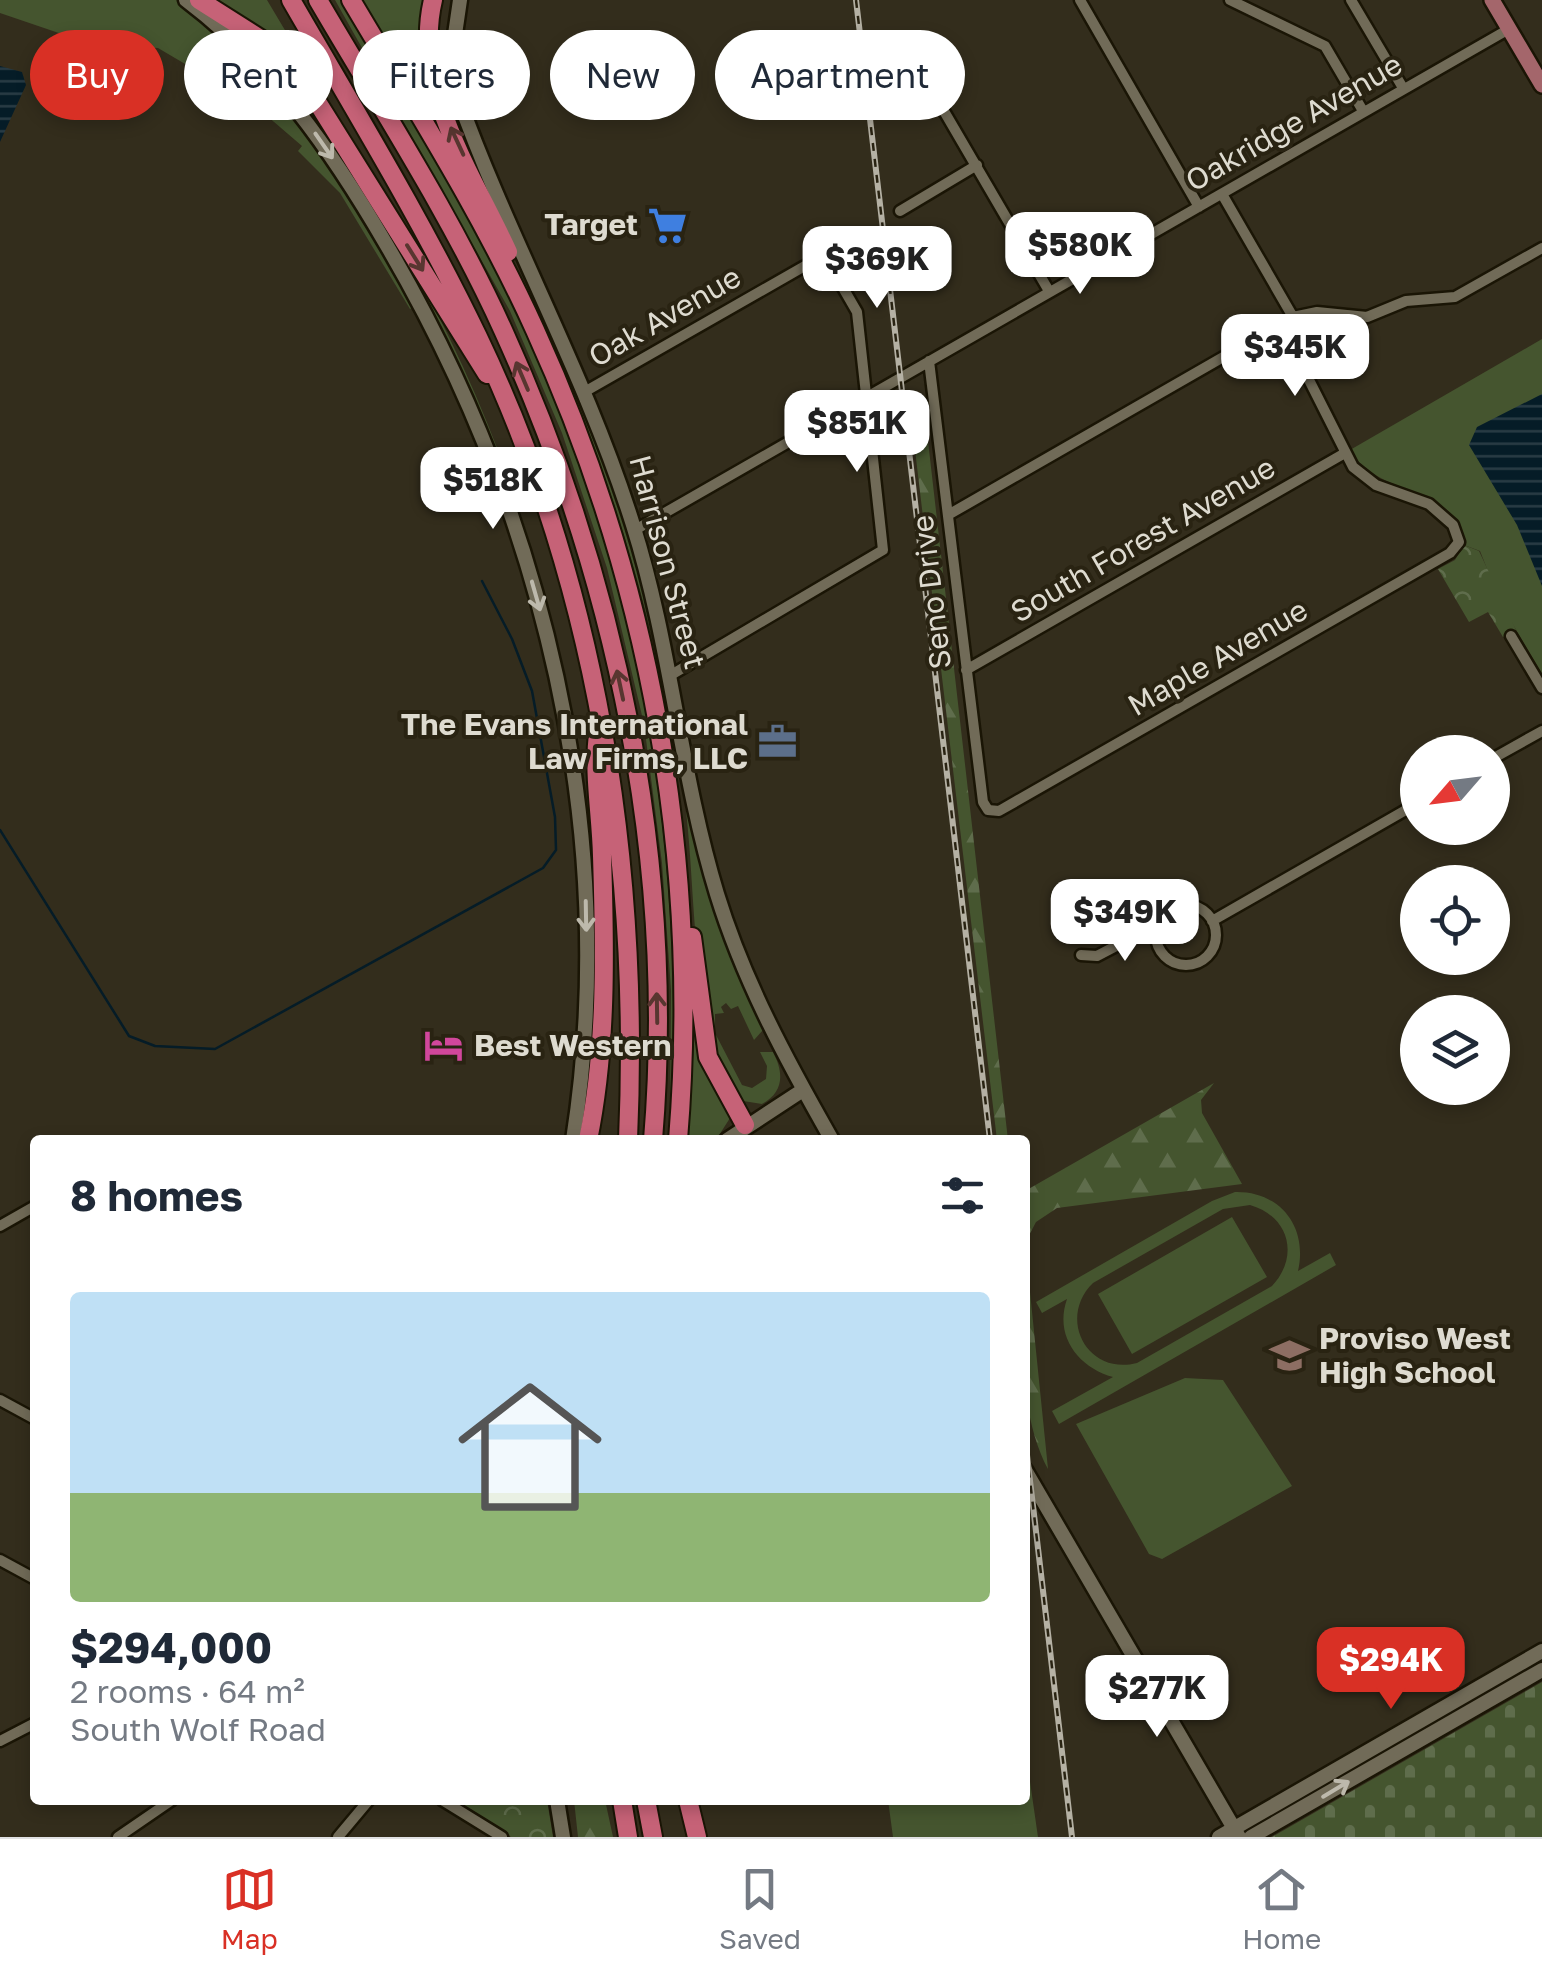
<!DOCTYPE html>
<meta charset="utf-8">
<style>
:root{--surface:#fff;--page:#f6f6f7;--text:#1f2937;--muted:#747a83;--line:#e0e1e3;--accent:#d93025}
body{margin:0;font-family:"Golos Text",sans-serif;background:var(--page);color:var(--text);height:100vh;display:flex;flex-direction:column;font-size:38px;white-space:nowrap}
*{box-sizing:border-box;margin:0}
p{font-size:32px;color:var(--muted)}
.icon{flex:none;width:55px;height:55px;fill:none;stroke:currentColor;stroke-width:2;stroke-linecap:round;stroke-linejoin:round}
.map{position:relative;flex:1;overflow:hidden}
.panel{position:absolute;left:30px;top:1135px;width:1000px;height:670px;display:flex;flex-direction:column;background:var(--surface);border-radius:10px;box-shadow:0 5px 15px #0003}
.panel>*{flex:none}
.top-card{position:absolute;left:30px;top:30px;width:1000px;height:90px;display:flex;gap:20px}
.needle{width:65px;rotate:242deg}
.fabs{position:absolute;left:1400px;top:735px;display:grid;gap:20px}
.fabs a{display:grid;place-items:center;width:110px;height:110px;border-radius:50%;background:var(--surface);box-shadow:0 5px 15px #0003;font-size:50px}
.price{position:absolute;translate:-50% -85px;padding:0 22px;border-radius:20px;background:#fff;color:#222;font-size:32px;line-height:65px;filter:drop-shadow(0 2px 5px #0008)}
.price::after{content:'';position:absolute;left:50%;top:60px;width:30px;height:22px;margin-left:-15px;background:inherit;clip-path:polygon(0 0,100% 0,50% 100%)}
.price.current{background:var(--accent);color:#fff}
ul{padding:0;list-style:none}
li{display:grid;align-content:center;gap:20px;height:530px;padding:0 40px}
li+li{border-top:2px solid var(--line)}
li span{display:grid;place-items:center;height:310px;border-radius:10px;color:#555}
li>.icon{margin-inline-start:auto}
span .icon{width:180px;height:180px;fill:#fffc;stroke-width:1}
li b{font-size:42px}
h2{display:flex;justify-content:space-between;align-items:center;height:120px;padding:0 40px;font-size:42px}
.tag{padding:0 35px;border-radius:45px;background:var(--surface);box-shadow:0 5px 15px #0003;font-size:35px;line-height:90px}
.tag.current{background:var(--accent);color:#fff}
.tabs{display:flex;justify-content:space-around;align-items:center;height:140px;border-top:2px solid var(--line);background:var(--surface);font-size:28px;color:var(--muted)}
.tabs a{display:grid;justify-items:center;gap:5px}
.tabs .current{color:var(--accent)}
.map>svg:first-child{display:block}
</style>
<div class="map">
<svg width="1542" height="1837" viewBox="0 0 1542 1837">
<defs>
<pattern id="forest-firs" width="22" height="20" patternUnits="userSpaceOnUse" patternTransform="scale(2.5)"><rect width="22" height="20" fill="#45552f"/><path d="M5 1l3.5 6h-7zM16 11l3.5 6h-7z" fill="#5f6d4c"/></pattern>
<pattern id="cemetery-stones" width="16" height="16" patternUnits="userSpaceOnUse" patternTransform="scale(2.5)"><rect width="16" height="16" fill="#45552f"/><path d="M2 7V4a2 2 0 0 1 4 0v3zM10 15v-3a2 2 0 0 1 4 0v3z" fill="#5f6d4c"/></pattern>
<pattern id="park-crowns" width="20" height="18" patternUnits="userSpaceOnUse" patternTransform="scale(2.5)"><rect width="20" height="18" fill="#45552f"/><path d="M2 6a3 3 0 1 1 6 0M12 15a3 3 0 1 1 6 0" fill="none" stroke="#5f6d4c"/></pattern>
<pattern id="water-rules" width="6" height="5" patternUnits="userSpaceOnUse" patternTransform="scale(2.5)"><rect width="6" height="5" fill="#051c27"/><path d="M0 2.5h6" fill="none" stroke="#293c45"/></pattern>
</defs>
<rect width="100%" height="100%" fill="#332d1c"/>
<path fill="#45552f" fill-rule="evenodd" d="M0,0h178l12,8 80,75 104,151 41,72 -5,3 -70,-116 -42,-42 4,-5 -49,-42 -95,-56 -64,-3 -94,-32z
M209,0h58l124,208 -76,-123z
M335,0h7c63,109 130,216 183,330 119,254 161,532 145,810l1,-150 -9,-127 -18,-139 -37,-156 -45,-135 -52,-122z
M362,0h65l15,132z
M241,36l33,20 52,68 -1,9c174,233 260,523 273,811l-15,-150 -17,-98 -71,-242 -60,-136 -54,-95 -99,-145z
M537,301c44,97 85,195 110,298 36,143 55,296 116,431l-9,10 -16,-34 -7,3 -5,-6 -5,4 3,6 -9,1v19l27,52 10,3 14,-9 1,-13 -7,-14h13c11,21 11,40 -11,52l-25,-4c-50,-82 -39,-216 -54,-312 -27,-170 -78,-329 -146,-487z
M1542,339v335l-41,-70 -21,-53 -16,-6c-5,-62 -85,-45 -114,-95z
M695,1029l5,23 30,66 -14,22h-28z
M1235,1192c46,-1 73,36 63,79l32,-18 6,12 -277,159 -7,-13 61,-34c-35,-10 -59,-41 -46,-78l-25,14 -6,-11 176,-101zM1250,1205c39,11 50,51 22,81l-135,77c-50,13 -80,-45 -44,-80l130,-74z
M1232,1217l35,60 -135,77 -34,-60z
M1185,1378l38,2 69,106 -130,73 -13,-5 -73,-130z
M1025,1747l13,90h-145l-5,-37h137z"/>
<path fill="url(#forest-firs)" d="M922,413l3,2 83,725h-11l-86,-724z
M1214,1083l-13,17 1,13 40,71 -185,24 -21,14 -11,21 23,226c-39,-73 -23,-195 -23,-278z
M574,1800h31l8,37h-35z"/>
<path fill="url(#cemetery-stones)" d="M1542,1682v155h-270l256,-147z"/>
<path fill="url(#park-crowns)" d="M1464,545l15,6 37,79 -13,7 -15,-25 -19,10 -31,-53 17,-9z
M455,1800h92l6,37h-42z"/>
<path fill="url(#water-rules)" d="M0,66l22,6 4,13 -26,57z
M1542,394v192l-25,-61 -48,-80 8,-18z"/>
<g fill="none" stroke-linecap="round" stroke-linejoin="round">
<path stroke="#051c27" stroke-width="2.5" d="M0,830l129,206 26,10 60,3 328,-181 13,-18 -1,-33 -23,-126 -20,-52 -30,-58"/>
<defs>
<path id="street" d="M1080,0l119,207
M1230,0l95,46 38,65
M1351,0l52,88
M906,46l143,245
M900,211l77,-46
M929,361l54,441 5,8 11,1 451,-258 9,-11 -6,-17 -24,-21 -53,-19 -23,-18 -48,-95 -12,-55 -71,-123
M586,391l231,-132 14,8 26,45 26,238 -212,125
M948,515l345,-198 24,-5 50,5 39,-16 49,-4 87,-49
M635,530l874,-501
M1511,636l31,52
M966,670l379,-217
M1492,759l50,-28
M1156 935a30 30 0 1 1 60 0a30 30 0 1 1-60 0Z
M1212,921l206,-118
M1081,955l16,1 61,-32
M0,1226l35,-20
M0,1400l35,19
M0,1560l35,19
M0,1741l35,-18
M442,1800l60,37
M118,1837l54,-37
M338,1837l31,-37"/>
<path id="secondary" d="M186,0c86,65 146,151 200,244 157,267 235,588 187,896
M460,0l-8,55 6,42c52,145 129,280 175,428 38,120 47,248 84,369 27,88 70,167 115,246
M727,1140l76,-50
M1025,1470l214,367
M557,1800l6,37
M1219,1837l323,-186
M1251,1837l291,-167"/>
<path id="primary" d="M1492,0l50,85"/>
<path id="highway" d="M199,0l71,45 36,39 181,290
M291,0c64,111 132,222 187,337 120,251 162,528 150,803
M318,0c63,108 133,215 185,330 114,250 173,535 150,810
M351,0c64,108 132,215 184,330 115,252 166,533 143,810
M433,0c-21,88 40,175 75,252
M692,937l16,120 37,68
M588,1140c19,-92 17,-191 14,-284 -1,-42 -9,-82 -4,-123
M622,1800l6,37
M646,1800l7,37
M688,1800l9,37"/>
</defs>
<use href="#street" stroke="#1a1505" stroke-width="15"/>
<use href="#secondary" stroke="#1a1505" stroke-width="19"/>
<use href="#primary" stroke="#1a1505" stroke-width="20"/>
<use href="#highway" stroke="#1a1505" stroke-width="22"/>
<use href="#street" stroke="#716b58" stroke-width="10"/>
<use href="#secondary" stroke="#716b58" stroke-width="14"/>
<use href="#primary" stroke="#a4666b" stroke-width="15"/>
<use href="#highway" stroke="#c66277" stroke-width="18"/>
<defs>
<path id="rail" d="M856,0l134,1140
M1025,1438l47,399"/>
</defs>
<use href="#rail" stroke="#b5b1a4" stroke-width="6"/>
<use href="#rail" stroke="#292312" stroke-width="2.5" stroke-dasharray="8" stroke-linecap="butt"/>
</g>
<defs><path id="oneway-shaft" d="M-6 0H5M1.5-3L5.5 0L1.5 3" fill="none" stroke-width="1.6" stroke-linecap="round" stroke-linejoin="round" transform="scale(2.5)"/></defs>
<g stroke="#583630">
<use href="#oneway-shaft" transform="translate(457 141) rotate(-115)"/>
<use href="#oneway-shaft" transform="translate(415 258) rotate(58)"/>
<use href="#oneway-shaft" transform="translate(522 376) rotate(-113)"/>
<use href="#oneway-shaft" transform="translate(620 685) rotate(-102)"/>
<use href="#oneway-shaft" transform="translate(657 1008) rotate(-91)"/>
</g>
<g stroke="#bdb9ac">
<use href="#oneway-shaft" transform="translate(324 146) rotate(55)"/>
<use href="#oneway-shaft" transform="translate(536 596) rotate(74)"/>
<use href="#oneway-shaft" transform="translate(586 916) rotate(89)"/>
<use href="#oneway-shaft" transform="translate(1336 1789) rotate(-31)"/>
</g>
<defs>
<symbol id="supermarket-bare" viewBox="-9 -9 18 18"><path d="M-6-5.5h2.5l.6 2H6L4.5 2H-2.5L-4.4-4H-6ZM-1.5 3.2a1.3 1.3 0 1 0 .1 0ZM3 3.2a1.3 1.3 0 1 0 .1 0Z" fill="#3f7fe0" stroke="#292312" stroke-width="2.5" paint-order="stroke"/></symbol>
<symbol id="office-bare" viewBox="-9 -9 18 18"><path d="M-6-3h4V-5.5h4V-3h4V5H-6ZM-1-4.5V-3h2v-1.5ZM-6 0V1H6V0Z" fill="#5c6f8a" stroke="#292312" stroke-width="2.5" paint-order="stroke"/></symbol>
<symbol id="hotel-bare" viewBox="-9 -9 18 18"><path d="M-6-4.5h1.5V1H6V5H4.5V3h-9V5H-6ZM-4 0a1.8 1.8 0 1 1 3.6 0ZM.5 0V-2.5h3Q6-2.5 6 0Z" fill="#d1479c" stroke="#292312" stroke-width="2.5" paint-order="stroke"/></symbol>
<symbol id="school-bare" viewBox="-9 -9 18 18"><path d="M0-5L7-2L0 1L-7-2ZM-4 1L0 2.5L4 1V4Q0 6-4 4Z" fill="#8d6e63" stroke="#292312" stroke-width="2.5" paint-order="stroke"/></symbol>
</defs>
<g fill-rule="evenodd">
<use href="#supermarket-bare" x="640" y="198" width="55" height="55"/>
<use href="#office-bare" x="750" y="714" width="55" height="55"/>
<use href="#hotel-bare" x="416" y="1018" width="55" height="55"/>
<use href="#school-bare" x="1262" y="1328" width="55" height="55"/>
</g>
<g text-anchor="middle" stroke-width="8" stroke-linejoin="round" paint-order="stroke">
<g font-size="30" fill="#dedbd0" stroke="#292312">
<text transform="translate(1294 123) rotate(-30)" y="10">Oakridge Avenue</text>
<text transform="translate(665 317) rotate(-30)" y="10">Oak Avenue</text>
<text transform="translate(1143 540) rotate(-30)" y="10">South Forest Avenue</text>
<text transform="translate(667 562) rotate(75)" y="10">Harrison Street</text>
<text transform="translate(932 592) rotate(-97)" y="10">Seno Drive</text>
<text transform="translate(1218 658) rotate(-30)" y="10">Maple Avenue</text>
</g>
<g font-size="30" font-weight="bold" fill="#dedbd0" stroke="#292312" text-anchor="end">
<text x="638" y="235">Target</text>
<text x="748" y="735">The Evans International<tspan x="748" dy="34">Law Firms, LLC</tspan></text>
<text x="474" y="1056" text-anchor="start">Best Western</text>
<text x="1319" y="1349" text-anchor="start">Proviso West<tspan x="1319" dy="34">High School</tspan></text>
</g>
</g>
</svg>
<div class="fabs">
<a><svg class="needle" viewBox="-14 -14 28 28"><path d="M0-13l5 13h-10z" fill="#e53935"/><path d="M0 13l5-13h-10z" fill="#747a83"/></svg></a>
<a><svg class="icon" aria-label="locate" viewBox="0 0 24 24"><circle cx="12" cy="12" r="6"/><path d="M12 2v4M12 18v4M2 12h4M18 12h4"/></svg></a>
<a><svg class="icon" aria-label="layers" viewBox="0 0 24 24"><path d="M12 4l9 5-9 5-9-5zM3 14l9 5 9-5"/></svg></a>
</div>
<b class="price" style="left:1080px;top:297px">$580K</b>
<b class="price" style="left:877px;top:311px">$369K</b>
<b class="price" style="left:1295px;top:399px">$345K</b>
<b class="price" style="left:857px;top:475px">$851K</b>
<b class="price" style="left:493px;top:532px">$518K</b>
<b class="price" style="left:1125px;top:964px">$349K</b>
<b class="price current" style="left:1391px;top:1712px">$294K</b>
<b class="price" style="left:1157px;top:1740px">$277K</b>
<div class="top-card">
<a class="tag current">Buy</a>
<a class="tag">Rent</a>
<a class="tag">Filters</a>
<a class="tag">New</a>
<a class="tag">Apartment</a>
</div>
<section class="panel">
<h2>8 homes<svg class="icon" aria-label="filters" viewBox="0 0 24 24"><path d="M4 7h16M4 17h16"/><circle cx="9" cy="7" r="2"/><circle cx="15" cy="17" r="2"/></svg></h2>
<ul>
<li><span style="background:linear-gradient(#bfe0f5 65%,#8fb573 0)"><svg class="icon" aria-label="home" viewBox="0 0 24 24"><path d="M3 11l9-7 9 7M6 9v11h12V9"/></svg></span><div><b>$294,000</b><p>2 rooms · 64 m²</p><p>South Wolf Road</p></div></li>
</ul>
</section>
</div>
<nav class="tabs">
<a class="current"><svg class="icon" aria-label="map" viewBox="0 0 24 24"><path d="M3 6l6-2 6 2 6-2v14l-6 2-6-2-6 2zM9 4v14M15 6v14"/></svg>Map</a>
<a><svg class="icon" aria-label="saved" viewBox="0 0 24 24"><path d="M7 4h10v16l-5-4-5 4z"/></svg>Saved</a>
<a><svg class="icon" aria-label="home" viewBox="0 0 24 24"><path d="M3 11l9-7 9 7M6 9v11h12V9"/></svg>Home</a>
</nav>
